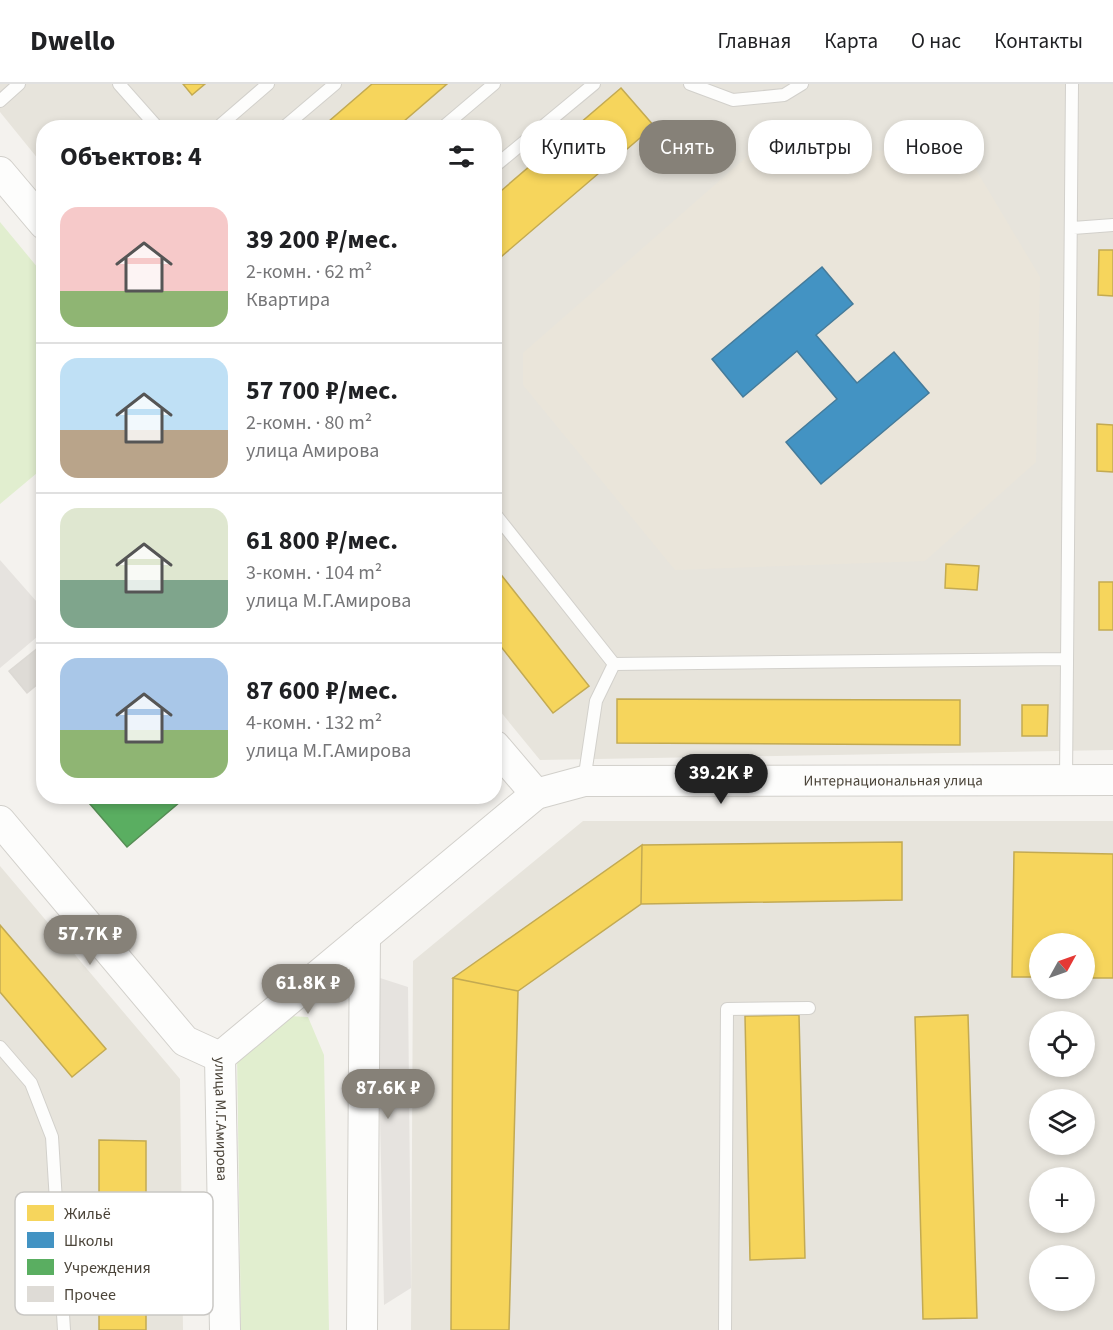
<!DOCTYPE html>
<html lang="ru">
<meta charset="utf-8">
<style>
:root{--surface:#fff;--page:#f2f2f2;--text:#202124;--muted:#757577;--line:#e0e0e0;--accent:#868178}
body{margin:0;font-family:"Source Sans 3",sans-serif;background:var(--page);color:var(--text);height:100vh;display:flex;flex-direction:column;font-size:22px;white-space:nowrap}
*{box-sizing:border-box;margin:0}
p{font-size:20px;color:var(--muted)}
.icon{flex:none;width:33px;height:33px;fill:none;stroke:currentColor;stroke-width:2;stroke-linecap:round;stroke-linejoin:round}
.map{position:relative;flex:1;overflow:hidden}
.side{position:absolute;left:36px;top:36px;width:466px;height:684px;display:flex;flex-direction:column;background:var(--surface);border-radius:24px;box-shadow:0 3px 9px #0003}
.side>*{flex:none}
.top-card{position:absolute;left:520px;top:36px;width:502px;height:54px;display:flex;gap:12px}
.needle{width:39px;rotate:50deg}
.fabs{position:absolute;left:1029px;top:849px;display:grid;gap:12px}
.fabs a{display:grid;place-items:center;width:66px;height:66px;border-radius:50%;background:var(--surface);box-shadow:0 3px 9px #0003;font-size:30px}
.price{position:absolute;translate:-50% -51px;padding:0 14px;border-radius:21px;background:var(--accent);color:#fff;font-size:20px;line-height:39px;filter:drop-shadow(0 2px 3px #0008)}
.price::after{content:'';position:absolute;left:50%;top:36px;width:18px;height:14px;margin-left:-9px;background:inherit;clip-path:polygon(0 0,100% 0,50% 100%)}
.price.selected{background:#222;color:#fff}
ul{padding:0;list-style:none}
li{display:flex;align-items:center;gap:18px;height:150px;padding:0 24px}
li+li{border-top:2px solid var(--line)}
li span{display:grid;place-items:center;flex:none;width:168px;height:120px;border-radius:18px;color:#555}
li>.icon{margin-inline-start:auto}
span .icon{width:72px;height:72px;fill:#fffc;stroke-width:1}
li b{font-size:26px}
h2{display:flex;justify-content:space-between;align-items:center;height:72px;padding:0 24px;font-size:26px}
.pill{padding:0 21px;border-radius:24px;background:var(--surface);box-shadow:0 3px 9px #0003;font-size:21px;line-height:54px}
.pill.selected{background:var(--accent);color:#fff}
header{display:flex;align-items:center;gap:36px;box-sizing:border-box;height:84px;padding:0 30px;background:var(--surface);border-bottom:2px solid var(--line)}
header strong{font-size:28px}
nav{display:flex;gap:33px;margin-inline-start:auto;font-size:21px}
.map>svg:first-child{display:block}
</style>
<header>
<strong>Dwello</strong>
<nav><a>Главная</a><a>Карта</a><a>О нас</a><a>Контакты</a></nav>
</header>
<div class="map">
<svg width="1113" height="1246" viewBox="0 0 1113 1246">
<rect width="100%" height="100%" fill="#f4f2ee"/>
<path fill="#e7e4dc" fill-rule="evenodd" d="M0,0h1113v666l-573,10 -45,-55v-577h-451l-1,37 -43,-53z
M583,737h530v509h-702l2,-369zM1040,860h44v44h-44zM1040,938h44v44h-44zM1040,1016h44v44h-44zM1040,1094h44v44h-44zM1040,1172h44v44h-44z
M0,782l180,213 3,251h-183z"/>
<path fill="#eae5da" d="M758,63l208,6 74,124 -4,185 -111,99 -250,9 -152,-185v-32z"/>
<path fill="#e1eecf" d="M0,138l43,52v194l-43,36z
M269,931l39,2 16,38 5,275h-88l-4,-276z"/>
<path fill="#e6e3df" d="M0,476l44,50 -1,22 -43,36z
M377,893l31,10 3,301 -27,17z"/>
<path fill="#f6d55c" stroke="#c3aa52" stroke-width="1.5" d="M183,0h22l-13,11z
M372,0h75l-51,44h-75z
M621,4l33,38 -159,136v-66z
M1099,166h14v46l-15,-1z
M1097,340l16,1v47l-16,-1z
M946,480l33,2 -2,24 -32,-2z
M495,483l94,119 -36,27 -58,-74z
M1099,498h14v48h-14z
M617,615l343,1v45l-343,-2z
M1022,621h26l-1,31h-25z
M902,758v58l-261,4 1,-59z
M642,761l-1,59 -123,87 -65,-13z
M1014,768l99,2v124h-29v-34h-44v33h-28z
M0,841l106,124 -34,28 -72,-85z
M453,894l65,13 -9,339h-58z
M799,931l6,243 -55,2 -5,-244z
M968,931l9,303 -54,1 -8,-302z
M99,1056l47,1v189h-47z"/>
<path fill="#4393c3" stroke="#457b9a" stroke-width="1.5" d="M822,183l31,37 -37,31 41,48 37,-31 35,41 -108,91 -35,-42 51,-43 -40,-48 -54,46 -31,-38z"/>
<path fill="#5aae61" stroke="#568e55" stroke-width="1.5" d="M83,712h104l-60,51z"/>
<path fill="#dedbd6" stroke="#dcd9d4" stroke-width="1.5" d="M44,559v36l-17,14 -18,-22z"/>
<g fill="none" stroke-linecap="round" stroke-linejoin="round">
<defs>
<path id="service" d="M119,0l39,44
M690,0l43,16 51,-5 18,-11
M0,17l19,-17
M217,44l51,-44
M283,44l52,-44
M442,44l52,-44
M495,82l99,-82
M1073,144l40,-3
M495,430l119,150
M1066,695l6,-695
M584,697l12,-80 18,-37 451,-5
M0,963l31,36 21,54 12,193
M725,1246l2,-321 82,-1"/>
<g id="tertiary">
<path d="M0,88l44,52"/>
<path d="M495,662l41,48"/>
<path d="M0,737l185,220 35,16"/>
<path id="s1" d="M220,973l316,-263 48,-13 529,-1"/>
<path id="s2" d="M220,973l5,273"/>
<path d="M362,1246l3,-394"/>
</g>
</defs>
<use href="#service" stroke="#d2d0cb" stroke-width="14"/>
<use href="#tertiary" stroke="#d2d0cb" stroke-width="32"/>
<use href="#service" stroke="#fdfdfc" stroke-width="12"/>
<use href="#tertiary" stroke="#fdfdfc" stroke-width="30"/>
</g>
<g text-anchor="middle" stroke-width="6" stroke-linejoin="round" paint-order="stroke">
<g font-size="15" fill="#4b4439" stroke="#fff">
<text dy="5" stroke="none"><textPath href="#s1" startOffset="770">Интернациональная улица</textPath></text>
<text dy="5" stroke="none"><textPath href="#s2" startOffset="62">улица М.Г.Амирова</textPath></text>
</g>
</g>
<rect x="15" y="1108" width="198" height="123" rx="9" fill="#fff" stroke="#c9c7c4" stroke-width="1.5"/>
<rect x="27" y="1121" width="27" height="16" fill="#f6d55c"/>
<rect x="27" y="1148" width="27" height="16" fill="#4393c3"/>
<rect x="27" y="1175" width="27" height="16" fill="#5aae61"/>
<rect x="27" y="1202" width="27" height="16" fill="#dedbd6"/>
<g font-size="16" fill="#4b4439">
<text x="64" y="1135">Жильё</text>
<text x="64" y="1162">Школы</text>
<text x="64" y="1189">Учреждения</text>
<text x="64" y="1216">Прочее</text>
</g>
</svg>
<div class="fabs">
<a><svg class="needle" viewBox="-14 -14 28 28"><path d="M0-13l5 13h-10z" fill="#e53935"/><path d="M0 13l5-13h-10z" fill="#757577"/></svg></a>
<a><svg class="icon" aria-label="locate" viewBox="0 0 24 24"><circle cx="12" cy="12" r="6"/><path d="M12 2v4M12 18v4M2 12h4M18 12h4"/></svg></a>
<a><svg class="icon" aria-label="layers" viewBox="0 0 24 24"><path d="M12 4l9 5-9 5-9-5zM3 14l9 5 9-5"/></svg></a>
<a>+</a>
<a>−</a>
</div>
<b class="price selected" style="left:721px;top:721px">39.2K ₽</b>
<b class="price" style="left:90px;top:882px">57.7K ₽</b>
<b class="price" style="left:308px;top:931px">61.8K ₽</b>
<b class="price" style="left:388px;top:1036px">87.6K ₽</b>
<div class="top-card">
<a class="pill">Купить</a>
<a class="pill selected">Снять</a>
<a class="pill">Фильтры</a>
<a class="pill">Новое</a>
</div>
<section class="side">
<h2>Объектов: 4<svg class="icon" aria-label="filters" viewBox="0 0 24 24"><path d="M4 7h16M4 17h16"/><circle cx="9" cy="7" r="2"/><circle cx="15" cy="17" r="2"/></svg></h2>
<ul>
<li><span style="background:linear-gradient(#f6c9c9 70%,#8fb573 0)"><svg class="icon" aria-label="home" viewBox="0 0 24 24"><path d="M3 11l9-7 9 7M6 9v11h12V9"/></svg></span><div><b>39 200 ₽/мес.</b><p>2-комн. · 62 m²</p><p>Квартира</p></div></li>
<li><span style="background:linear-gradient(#bfe0f5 60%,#b9a48a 0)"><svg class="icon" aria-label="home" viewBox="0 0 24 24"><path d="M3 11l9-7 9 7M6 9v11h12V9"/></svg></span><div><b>57 700 ₽/мес.</b><p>2-комн. · 80 m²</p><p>улица Амирова</p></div></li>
<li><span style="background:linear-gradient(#dfe7d0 60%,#7fa58c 0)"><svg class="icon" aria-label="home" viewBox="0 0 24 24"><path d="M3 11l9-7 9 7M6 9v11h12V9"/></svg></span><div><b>61 800 ₽/мес.</b><p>3-комн. · 104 m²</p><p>улица М.Г.Амирова</p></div></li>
<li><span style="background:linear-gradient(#a9c7e8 60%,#8fb573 0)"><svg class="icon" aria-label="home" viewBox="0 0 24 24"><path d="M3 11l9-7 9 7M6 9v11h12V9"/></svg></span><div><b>87 600 ₽/мес.</b><p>4-комн. · 132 m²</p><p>улица М.Г.Амирова</p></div></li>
</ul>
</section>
</div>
